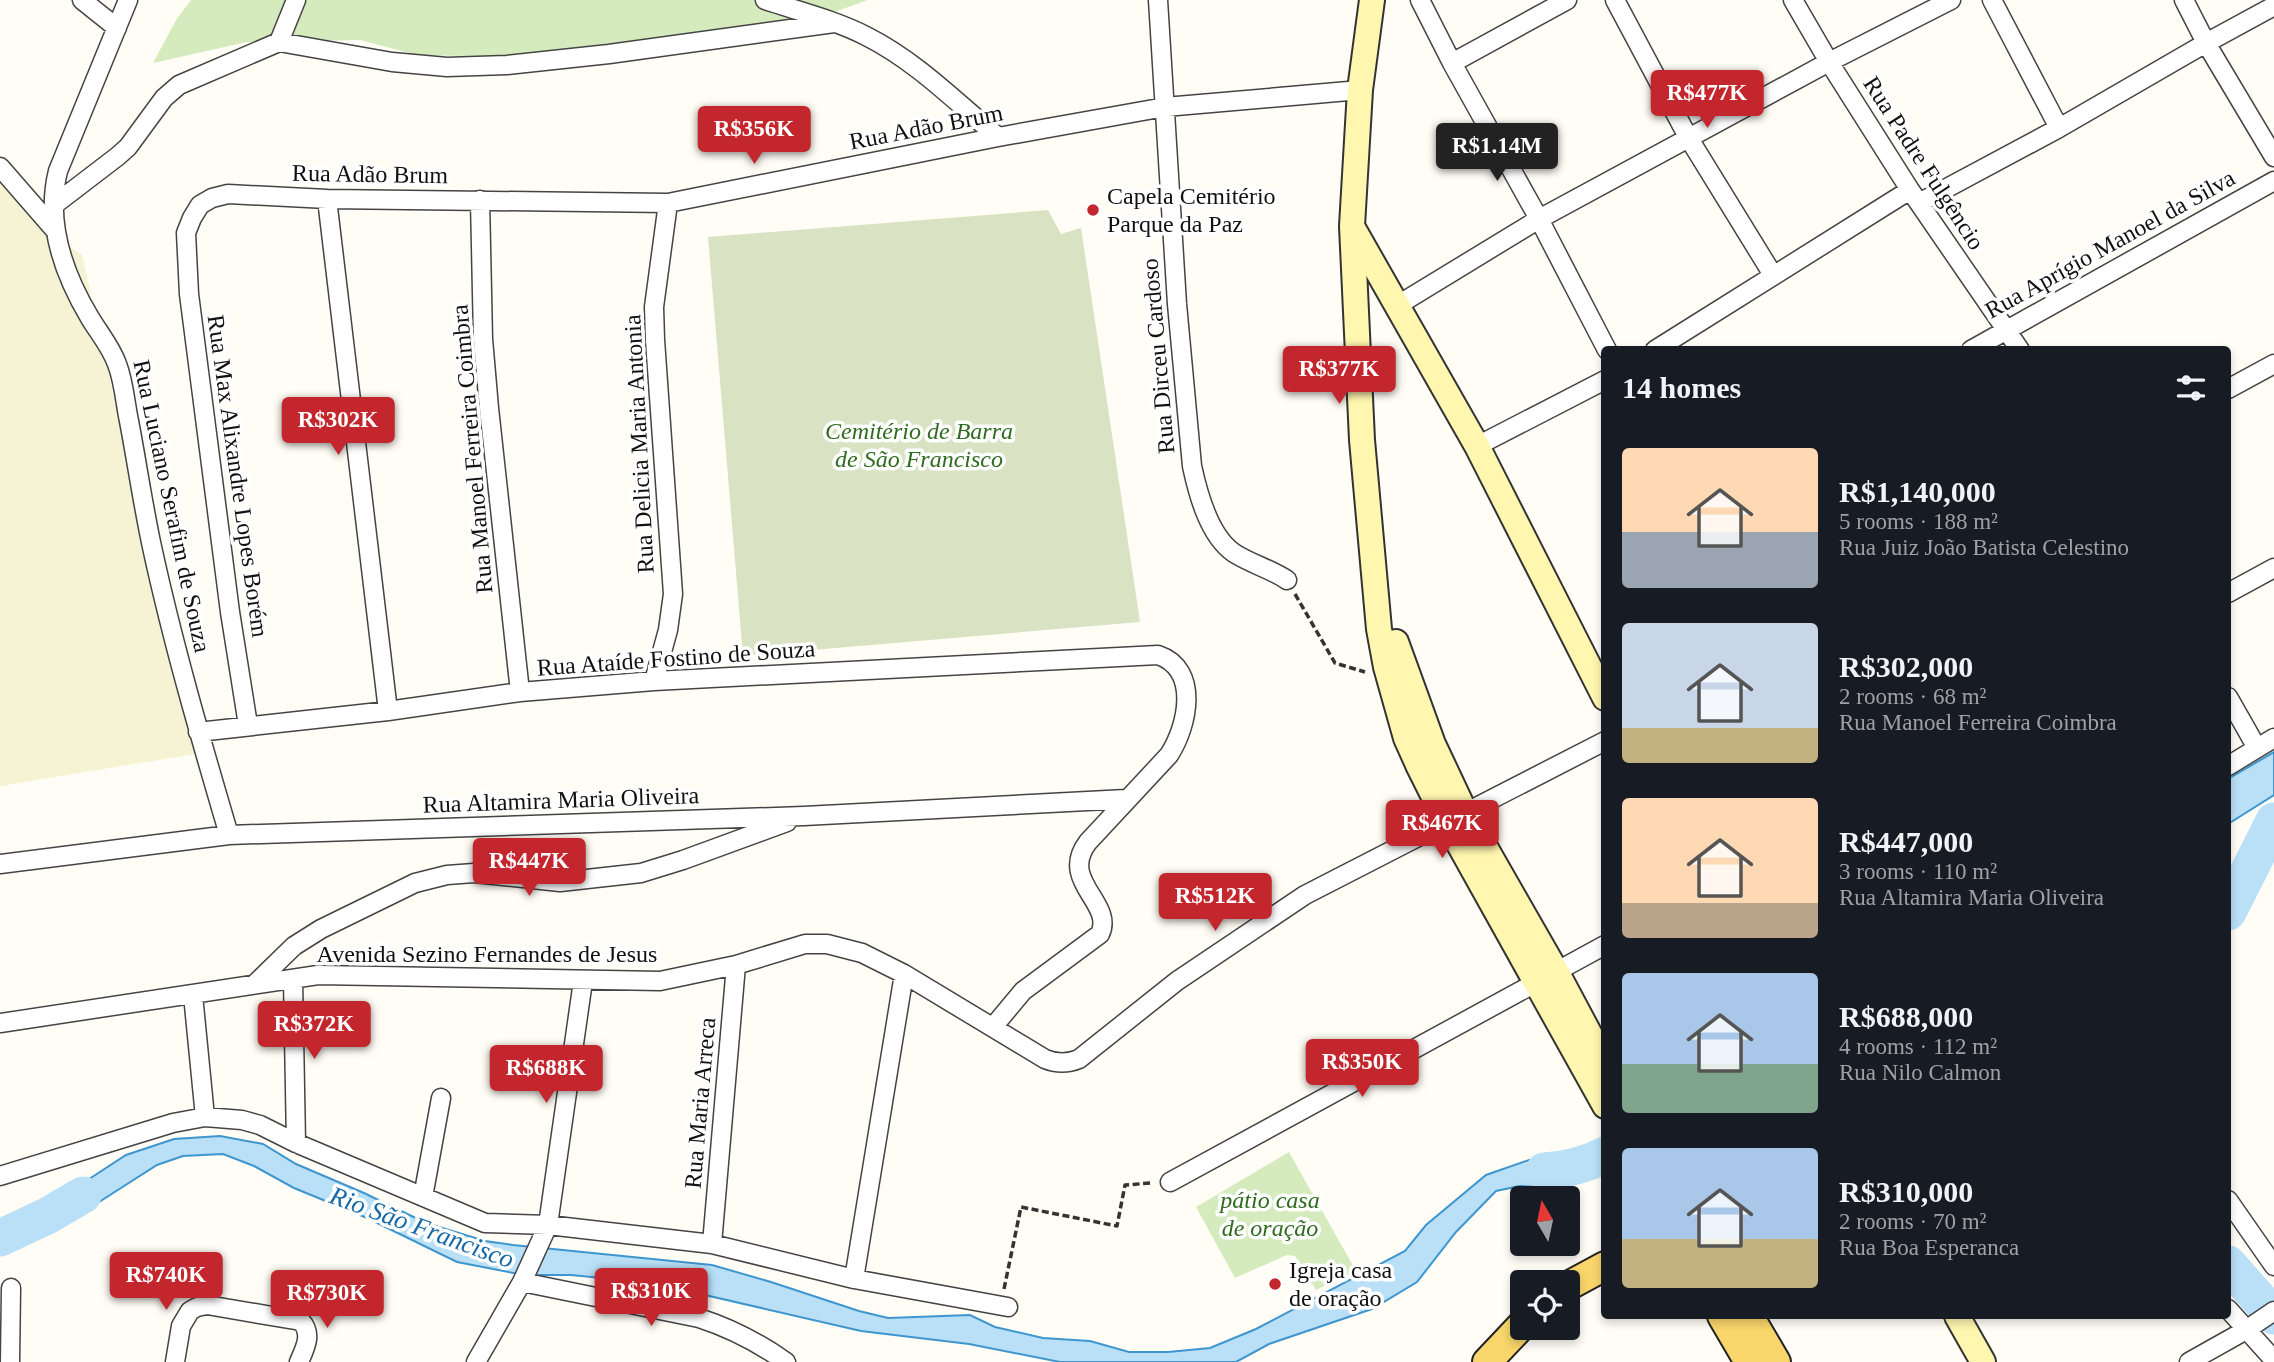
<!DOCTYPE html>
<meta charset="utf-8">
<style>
:root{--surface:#171b24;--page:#242831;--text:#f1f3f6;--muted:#9ea1a6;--accent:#c4262e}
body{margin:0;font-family:"Times New Roman",serif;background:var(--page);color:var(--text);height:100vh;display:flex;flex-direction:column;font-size:26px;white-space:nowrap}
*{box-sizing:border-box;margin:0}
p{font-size:23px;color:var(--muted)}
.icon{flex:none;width:38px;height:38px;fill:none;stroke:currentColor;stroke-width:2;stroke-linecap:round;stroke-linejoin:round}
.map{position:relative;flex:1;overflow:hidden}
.details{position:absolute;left:1601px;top:346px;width:630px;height:973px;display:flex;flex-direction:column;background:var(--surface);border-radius:7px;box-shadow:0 4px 10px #0003}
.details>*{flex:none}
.needle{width:46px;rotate:351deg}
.fabs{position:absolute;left:1510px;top:1186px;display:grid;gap:14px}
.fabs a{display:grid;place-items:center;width:70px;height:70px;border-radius:7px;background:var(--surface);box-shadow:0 4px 10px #0003;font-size:35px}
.price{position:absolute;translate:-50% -60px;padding:0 16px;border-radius:7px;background:var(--accent);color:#fff;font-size:23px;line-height:46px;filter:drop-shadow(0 2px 4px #0008)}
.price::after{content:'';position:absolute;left:50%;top:42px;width:21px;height:16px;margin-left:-10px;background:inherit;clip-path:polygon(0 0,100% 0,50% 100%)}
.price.active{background:#222;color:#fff}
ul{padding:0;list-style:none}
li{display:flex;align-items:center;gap:21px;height:175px;padding:0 21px}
li span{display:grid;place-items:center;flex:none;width:196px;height:140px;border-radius:7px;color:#555}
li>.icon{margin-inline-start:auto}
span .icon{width:84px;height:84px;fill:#fffc;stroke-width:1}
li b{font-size:30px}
h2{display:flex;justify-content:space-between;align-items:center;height:84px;padding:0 21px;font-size:30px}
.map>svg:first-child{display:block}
</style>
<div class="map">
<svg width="2274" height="1362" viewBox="0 0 2274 1362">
<rect width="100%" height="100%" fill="#fffdf5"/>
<path fill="#f6f3d4" d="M0,170l43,58 39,27 92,407 27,91 -201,33z"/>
<path fill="#d5ebbd" d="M191,0h677l-48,17 -301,40 -102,-2 -57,-15 -113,2 -94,21 23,-43z
M1289,1152l67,119 -40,19 -21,-34 -8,-1 -52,23 -39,-71z"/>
<path fill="#d9e3c4" d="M1048,210l13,24 20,-6 59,394 -397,34 -35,-419z"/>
<path fill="#b9e0f7" stroke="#3f96cf" stroke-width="2" d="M2274,752v43l-46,29v-45z
M220,1136l43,8 33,20 68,29 62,30 59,18 28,4 199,20 59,17 88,29 29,7 82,-3 25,12 48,11 47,3 39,11h39l42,-4 46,-19 149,-78 21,-26 60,-50 43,-15 26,5 31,-17 10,19 -42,21 -34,-2 -24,5 -40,41 -39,50 -45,27 -103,35 -33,18h-176l-91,-18 -108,-13 -208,-48 -82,-8h-47l-67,-13 -90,-44 -73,-30 -40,-22 -31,-12 -40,2 -26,9 -61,39 -48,28 -13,-23 48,-26 43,-28 48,-16z"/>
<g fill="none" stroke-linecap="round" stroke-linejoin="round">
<path stroke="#b9e0f7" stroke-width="37" d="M2228,912l46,-91
M1544,1171c22,-1 41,-6 61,-16
M0,1238l47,-22 36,-21
M2228,1264l46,52"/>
<defs>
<path id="street" d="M82,0l35,28
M128,0l-70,171c-13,52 5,102 32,147 9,15 21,29 27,46 7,18 8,38 12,57 8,42 14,84 23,126 21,97 49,193 77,288
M765,0c33,11 70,20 101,36 50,25 90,66 132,101
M1158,0l19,304 15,162c6,28 17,70 42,87 17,11 37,16 53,27
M1420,0l32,63 87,156 68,131
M1615,0l73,137 85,138
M1793,0l36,62 81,128 110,160
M1992,0l67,128
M2184,0l22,43 68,114
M279,42l17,-42
M1452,63l115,-63
M0,167l54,62
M327,199l61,512
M480,200l3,139 6,69 31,284
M1919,203l140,-75 147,-85 68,-37
M54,205l64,-49 10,-9 36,-49 15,-13 100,-43 113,20 55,5 60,-2 102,-11 225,-31
M1398,305l141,-86 290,-157 122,-62
M1655,350l255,-160
M1971,350l303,-169
M2228,389l46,-25
M1477,446l128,-66
M2228,593l46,-25
M654,681l14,-51 5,-36 -18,-254 -1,-33 14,-104
M2228,697l29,51
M248,725l-18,-113 -41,-318 -3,-61 6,-15 8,-13 12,-7 16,-4 99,5 341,4 330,-66 167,-30 195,-17
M198,732l190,-21 132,-19 134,-11 504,-26c42,14 30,71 11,100l-81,87c-30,39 27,61 12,92l-77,57 -30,36
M2228,766l46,-28
M0,864l229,-29 575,-19 322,-17
M293,980l3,163
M255,984l39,-38 27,-17 94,-46 32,-8 27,-2 86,9 81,-9 42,-13 104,-38
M193,995l12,122
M0,1023l318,-48 342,6 76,-16 69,-21h22l35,9 42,21 141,85c12,5 22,5 34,0l98,-78 128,-86 300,-154
M0,1176l173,-53 32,-6 37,3 18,5 36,18 189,80 63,2 164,19 142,35 154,28
M1170,1182l435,-237
M423,1197l18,-99
M2228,1200l46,66
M712,1244l24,-279
M854,1279l50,-305
M522,1282l177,36c31,10 60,25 87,44
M2228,1309l46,51
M10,1362l1,-74
M175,1362l6,-36 9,-15 7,-4 10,-2 94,16c12,13 4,27 -2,41
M476,1362l46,-80 26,-57 35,-244
M2189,1362l57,-32 28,-19"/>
<path id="secondary" d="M1372,0l-12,90 -8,136 10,214 17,189 7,38 20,71 13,29 27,54 159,285
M1354,230l123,216 128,252
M1396,642l37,102 32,68 91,159 49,92
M1957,1316l26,46"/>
<path id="primary" d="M1568,1286l37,-20
M1722,1316l27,46
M1749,1316l27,46
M1487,1362l35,-37"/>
</defs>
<use href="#street" stroke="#444" stroke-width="21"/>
<use href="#secondary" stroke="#333" stroke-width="28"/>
<use href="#primary" stroke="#222" stroke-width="32"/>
<path stroke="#333" stroke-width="3.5" stroke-dasharray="7 3.5" stroke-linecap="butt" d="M1295,594l40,69 30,9
M1004,1289l17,-82 96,19 8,-41 26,-2"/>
<use href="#street" stroke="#fff" stroke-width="18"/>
<use href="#secondary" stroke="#fff6b0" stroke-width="24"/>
<use href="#primary" stroke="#f9d66b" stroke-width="28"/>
</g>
<g fill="#c4262e" stroke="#fff" stroke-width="2.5">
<circle cx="1093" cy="210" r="7"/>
<circle cx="1275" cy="1284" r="7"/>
</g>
<g text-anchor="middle" stroke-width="7" stroke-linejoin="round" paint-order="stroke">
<g font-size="24" fill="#111" stroke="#fff">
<text transform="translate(926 127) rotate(-11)" y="8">Rua Adão Brum</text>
<text transform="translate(1924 163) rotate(57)" y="8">Rua Padre Fulgêncio</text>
<text transform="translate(370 174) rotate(1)" y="8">Rua Adão Brum</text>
<text transform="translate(2110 244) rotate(-29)" y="8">Rua Aprígio Manoel da Silva</text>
<text transform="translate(1158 356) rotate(-95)" y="8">Rua Dirceu Cardoso</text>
<text transform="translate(639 444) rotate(-93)" y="8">Rua Delicia Maria Antonia</text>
<text transform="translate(472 449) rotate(-95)" y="8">Rua Manoel Ferreira Coimbra</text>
<text transform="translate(238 476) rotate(82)" y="8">Rua Max Alixandre Lopes Borém</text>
<text transform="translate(172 506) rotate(78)" y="8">Rua Luciano Serafim de Souza</text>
<text transform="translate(676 658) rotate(-4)" y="8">Rua Ataíde Fostino de Souza</text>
<text transform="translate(561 800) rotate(-2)" y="8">Rua Altamira Maria Oliveira</text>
<text x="487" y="962">Avenida Sezino Fernandes de Jesus</text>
<text transform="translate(700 1103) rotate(-85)" y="8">Rua Maria Arreca</text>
</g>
<g font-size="24" fill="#111" stroke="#fff" text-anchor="start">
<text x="1107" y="204">Capela Cemitério<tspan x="1107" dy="28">Parque da Paz</tspan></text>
<text x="1289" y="1278">Igreja casa<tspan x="1289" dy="28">de oração</tspan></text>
</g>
<g font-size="24" font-style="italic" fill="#2f6b1f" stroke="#fff">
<text x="919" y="439">Cemitério de Barra<tspan x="919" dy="28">de São Francisco</tspan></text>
<text x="1270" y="1208">pátio casa<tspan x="1270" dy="28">de oração</tspan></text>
</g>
<g font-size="26" font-style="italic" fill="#1768a6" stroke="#fff">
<text transform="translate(422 1227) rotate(20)" y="9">Rio São Francisco</text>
</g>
</g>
</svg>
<div class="fabs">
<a><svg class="needle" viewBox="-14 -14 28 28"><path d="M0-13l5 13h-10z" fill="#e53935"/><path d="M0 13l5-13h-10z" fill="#9ea1a6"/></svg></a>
<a><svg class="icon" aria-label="locate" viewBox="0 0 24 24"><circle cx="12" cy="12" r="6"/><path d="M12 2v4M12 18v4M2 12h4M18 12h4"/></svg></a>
</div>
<b class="price" style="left:1707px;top:130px">R$477K</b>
<b class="price" style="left:754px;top:166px">R$356K</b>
<b class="price active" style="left:1497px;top:183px">R$1.14M</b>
<b class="price" style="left:1339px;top:406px">R$377K</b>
<b class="price" style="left:338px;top:457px">R$302K</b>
<b class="price" style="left:1442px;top:860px">R$467K</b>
<b class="price" style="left:529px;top:898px">R$447K</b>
<b class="price" style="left:1215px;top:933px">R$512K</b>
<b class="price" style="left:314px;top:1061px">R$372K</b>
<b class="price" style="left:1362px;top:1099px">R$350K</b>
<b class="price" style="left:546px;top:1105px">R$688K</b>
<b class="price" style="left:166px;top:1312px">R$740K</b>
<b class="price" style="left:651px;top:1328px">R$310K</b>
<b class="price" style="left:327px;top:1330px">R$730K</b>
<section class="details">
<h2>14 homes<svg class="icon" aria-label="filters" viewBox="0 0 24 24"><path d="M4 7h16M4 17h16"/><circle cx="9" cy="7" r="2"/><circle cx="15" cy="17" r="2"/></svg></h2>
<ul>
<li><span style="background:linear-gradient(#ffd9b3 60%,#9aa5b1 0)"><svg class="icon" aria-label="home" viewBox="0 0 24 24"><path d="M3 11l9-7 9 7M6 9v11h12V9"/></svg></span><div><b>R$1,140,000</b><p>5 rooms · 188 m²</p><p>Rua Juiz João Batista Celestino</p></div></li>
<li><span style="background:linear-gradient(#c9d6e8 75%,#c2b280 0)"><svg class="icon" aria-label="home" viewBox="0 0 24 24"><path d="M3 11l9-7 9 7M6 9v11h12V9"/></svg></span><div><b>R$302,000</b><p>2 rooms · 68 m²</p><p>Rua Manoel Ferreira Coimbra</p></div></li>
<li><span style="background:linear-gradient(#ffd9b3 75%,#b9a48a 0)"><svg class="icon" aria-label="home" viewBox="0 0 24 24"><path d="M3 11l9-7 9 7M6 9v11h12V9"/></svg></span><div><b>R$447,000</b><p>3 rooms · 110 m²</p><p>Rua Altamira Maria Oliveira</p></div></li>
<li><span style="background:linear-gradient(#a9c7e8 65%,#7fa58c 0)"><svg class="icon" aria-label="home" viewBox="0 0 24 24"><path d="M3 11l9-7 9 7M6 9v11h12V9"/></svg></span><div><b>R$688,000</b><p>4 rooms · 112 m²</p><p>Rua Nilo Calmon</p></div></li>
<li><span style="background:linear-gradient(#a9c7e8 65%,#c2b280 0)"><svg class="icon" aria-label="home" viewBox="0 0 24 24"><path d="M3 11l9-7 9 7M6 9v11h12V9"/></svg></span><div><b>R$310,000</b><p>2 rooms · 70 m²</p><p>Rua Boa Esperanca</p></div></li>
</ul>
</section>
</div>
